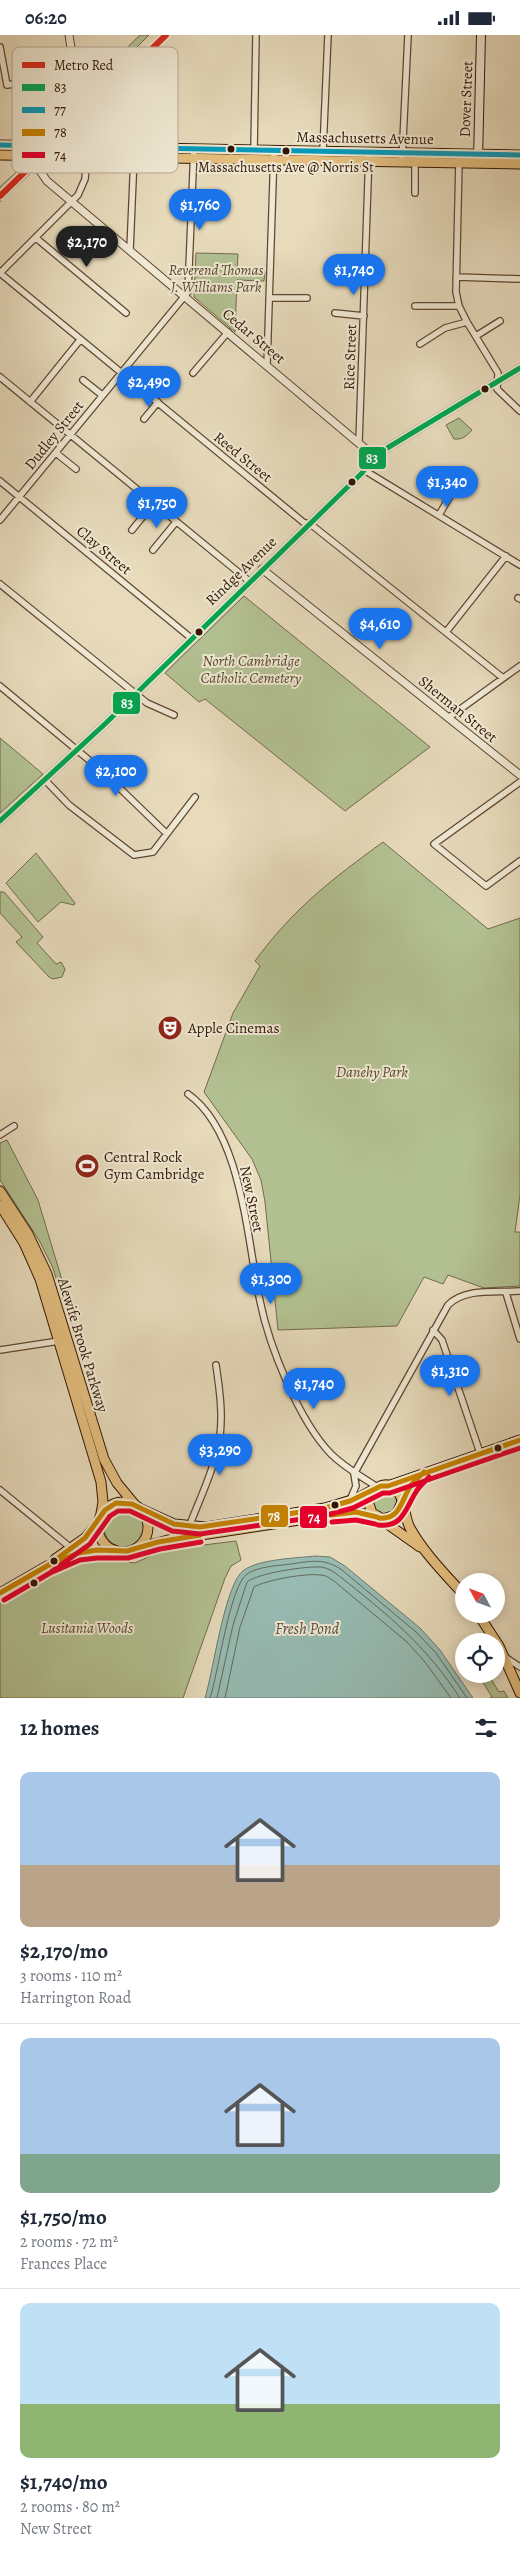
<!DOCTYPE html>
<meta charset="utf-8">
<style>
:root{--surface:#fff;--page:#f2f2f3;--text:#1f2937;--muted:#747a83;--line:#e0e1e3;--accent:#1a73e8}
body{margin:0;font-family:Alegreya,serif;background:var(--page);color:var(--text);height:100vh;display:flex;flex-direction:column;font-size:19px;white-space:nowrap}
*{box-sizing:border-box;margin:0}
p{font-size:16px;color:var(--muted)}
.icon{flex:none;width:28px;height:28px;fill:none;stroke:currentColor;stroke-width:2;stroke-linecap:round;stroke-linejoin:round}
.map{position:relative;height:1663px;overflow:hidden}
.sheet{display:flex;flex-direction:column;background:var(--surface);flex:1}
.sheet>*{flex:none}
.needle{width:32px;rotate:311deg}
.tools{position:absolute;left:455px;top:1538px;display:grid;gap:10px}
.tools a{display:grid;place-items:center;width:50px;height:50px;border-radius:50%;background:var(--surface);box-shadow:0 2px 12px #0003;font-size:25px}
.price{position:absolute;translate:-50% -42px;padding:0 11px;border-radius:18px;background:var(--accent);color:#fff;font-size:16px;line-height:32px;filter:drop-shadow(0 1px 2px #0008)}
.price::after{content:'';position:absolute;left:50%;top:30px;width:15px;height:11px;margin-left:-8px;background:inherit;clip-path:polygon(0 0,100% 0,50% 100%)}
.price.active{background:#222;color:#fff}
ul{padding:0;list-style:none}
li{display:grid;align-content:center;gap:10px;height:265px;padding:0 20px}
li+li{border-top:1px solid var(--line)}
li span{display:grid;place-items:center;height:155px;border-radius:10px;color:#555}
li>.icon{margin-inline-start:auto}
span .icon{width:90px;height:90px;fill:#fffc;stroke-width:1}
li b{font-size:21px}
h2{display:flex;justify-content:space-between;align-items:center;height:60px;padding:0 20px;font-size:21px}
.status{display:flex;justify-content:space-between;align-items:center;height:35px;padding:0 25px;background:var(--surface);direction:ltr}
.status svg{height:14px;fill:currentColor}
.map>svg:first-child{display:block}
</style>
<div class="status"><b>06:20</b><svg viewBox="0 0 49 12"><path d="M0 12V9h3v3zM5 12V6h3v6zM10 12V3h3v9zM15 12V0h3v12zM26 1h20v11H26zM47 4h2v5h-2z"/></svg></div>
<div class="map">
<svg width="520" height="1663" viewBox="0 0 520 1663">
<rect width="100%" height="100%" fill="#e7dbbc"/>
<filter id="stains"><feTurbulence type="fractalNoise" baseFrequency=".004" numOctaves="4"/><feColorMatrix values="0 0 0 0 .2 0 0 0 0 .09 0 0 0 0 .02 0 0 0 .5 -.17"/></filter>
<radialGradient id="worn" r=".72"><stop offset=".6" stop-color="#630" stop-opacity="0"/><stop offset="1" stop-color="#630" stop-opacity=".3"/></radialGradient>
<path fill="#b3c192" stroke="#726b4c" d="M140,0h9l-20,20 2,2 -6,7 9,10 3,-3v18l-9,-10 -11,2 -26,27 -6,-35 20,-4z
M22,132l8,7 -30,28v-15z
M196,218l42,1 -1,17 28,1 -1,9 -27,-1 -2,52 -41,-35z
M459,383l13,12c-5,6 -10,10 -18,9l-8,-14z
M244,561l186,151 -85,64 -140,-112 -6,3 -34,-29z
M0,703l43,36 -43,39z
M383,807l105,87 32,-11v277l-5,37h5v54l-36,2 -36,-13 -5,9 -19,-7 -27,49 -119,4 -13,-128 -4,-22 -9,-21 -48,-67 29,-79 27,-47 -5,-5c39,-53 76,-81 128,-119z
M36,818l39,50 -1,2 -13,-3 -23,20 -32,-39z
M0,857h4l39,45 -6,6 19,21 5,-2 4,7 -3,8 -9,2 -4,-2 -33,-35 6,-5 -22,-24z
M7,1105l31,60 30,100 -6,-2 -9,-30 -14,-28 -39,-60v-37z
M373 1468a12 12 0 1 1 24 0a12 12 0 1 1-24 0Z
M104 1492a20 20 0 1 1 40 0a20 20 0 1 1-40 0Z
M236,1506l5,19 -10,6 -6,12 -42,120h-183v-101l77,-42 58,8 28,-13z
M478,1639h10l11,18 5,-1 4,7h-18l2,-1z"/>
<path fill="#97bbb2" stroke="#6f796d" d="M316,1521l14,1 15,9 75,62 20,22 33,48h-268c8,-25 20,-116 39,-128 16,-11 53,-12 72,-14z"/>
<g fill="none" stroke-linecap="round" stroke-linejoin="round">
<path stroke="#64685c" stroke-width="1" d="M210,1663c8,-23 20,-113 37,-124 12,-8 30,-8 44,-10 20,-3 34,-6 51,6l74,62 20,21 31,45
M217,1663l16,-73 14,-43c11,-9 59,-16 74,-15 7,1 12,4 17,8 49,39 88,70 122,123
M225,1663l15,-71 14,-40c12,-7 52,-14 66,-12 6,0 9,3 14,6l73,61 18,20 26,36"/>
<defs>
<path id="minor" d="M0,12l7,38 69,-10
M254,115l2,-115
M323,115l5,-115
M402,126l6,-126
M459,126l-3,131 3,14 8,16 31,51 -1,16 23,22
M415,158v-31
M36,203l90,75
M130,215l4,-94
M0,238l303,249 10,4 190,152
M0,238l78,-78 7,-16 2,-24
M456,242l64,2
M270,263h37
M415,271h44
M335,278l29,3
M476,301l24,-15
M420,309l25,-16 22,-6
M267,330l7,-215
M193,338l35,-41
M0,342l249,204
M83,345l19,15
M30,367l50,-62
M144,384l14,-17
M359,407l10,-290
M56,418l20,16
M364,435l156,95
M0,446l191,157
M439,480l14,-24 14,-14
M0,485l188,-228 6,-144
M132,495l21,-26
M153,515l23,-28
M0,549l147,119 27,12
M518,563l2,1
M446,597l60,-76
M0,651l101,84 65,63
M448,683l72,-52
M45,745l24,25 65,50 19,-3 42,-55
M520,747l-86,62 52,42 34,-25
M188,1059c54,38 59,146 72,207 9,45 39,120 71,153 14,14 30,22 46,33
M0,1100l14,-9
M506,1258l14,46
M433,1295l9,10 38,113
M0,1315l59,-9
M354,1439l94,-169c18,-18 49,-12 72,-14
M0,1455l71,58
M350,1465l6,-14 -2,-12
M189,1492c10,-27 23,-52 29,-80 6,-27 2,-55 -2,-82
M505,1622l15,10"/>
<path id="tertiary" d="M69,0l17,110
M36,119l2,14 9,13 327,275
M262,534l258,206
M0,786l106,-98 256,-250 12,-17 146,-88"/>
<path id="secondary" d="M478,124l3,-124"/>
<path id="primary" d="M0,110l520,10
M0,120l520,9
M388,1451l132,-46
M402,1467l9,-17 10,-10
M55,1524l30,-21 14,-16
M0,1558l47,-27 31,-13 36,-3"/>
<path id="trunk" d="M0,1156l28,43 19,40 57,185 13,24 19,23
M0,1170l24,38 16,36 61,203 2,20 -3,17
M402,1467l-6,13 -13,4 -11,-6 -4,-12c3,-12 15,-21 27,-13 10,8 9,29 15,40 14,25 35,46 54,67
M98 1492a25 25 0 1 1 50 0a25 25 0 1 1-50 0Z
M139,1473l35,16 32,3 119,-19 33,-10 18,-10
M379,1483l41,29
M132,1515l36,-10 178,-27h12l19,4
M478,1579l21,32 21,47"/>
</defs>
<use href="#minor" stroke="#5f4633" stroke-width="8"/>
<use href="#tertiary" stroke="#5f4633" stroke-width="9"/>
<use href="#secondary" stroke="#321505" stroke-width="10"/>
<use href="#primary" stroke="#321505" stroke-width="11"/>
<use href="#trunk" stroke="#321505" stroke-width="11"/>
<use href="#minor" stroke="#efe8d3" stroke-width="5.5"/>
<use href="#tertiary" stroke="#efe8d3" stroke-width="7"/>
<use href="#secondary" stroke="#efe8d3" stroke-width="8"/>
<use href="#primary" stroke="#e4be7e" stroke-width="9"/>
<use href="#trunk" stroke="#e4be7e" stroke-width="9"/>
<defs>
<path id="bus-1" d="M0,786l106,-98 256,-250 12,-17 146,-88"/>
<path id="bus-2" d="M0,110l520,10"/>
<path id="bus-3" d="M331,1480l25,-3 21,5
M379,1483c21,2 22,-17 31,-31 4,-6 9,-10 14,-15
M47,1531l38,-28 20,-28 11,-7 16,1 42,20 26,3 121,-18 29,-8 31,-15h7l132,-46
M0,1558l47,-27 31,-13 19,-3 30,1 31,-9 42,-7"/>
<path id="bus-4" d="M332,1487l24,-2 19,4
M378,1490c25,3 27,-16 38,-33 3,-6 9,-10 13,-15
M51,1537l39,-28 20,-28 8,-5h12l42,20 28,3 123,-18 30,-8 30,-15h7l130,-45
M4,1565l46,-27 30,-13 17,-2h31l32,-9 41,-7"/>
</defs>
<use href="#bus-1" stroke="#efe8d3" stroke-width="9"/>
<use href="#bus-2" stroke="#efe8d3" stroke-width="9"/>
<use href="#bus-3" stroke="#efe8d3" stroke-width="9"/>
<use href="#bus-4" stroke="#efe8d3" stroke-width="9"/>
<use href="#bus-1" stroke="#00a651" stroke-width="5"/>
<use href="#bus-2" stroke="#059aba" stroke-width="5"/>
<use href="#bus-3" stroke="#c68201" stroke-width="5"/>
<use href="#bus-4" stroke="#e4002b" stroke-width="5"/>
<defs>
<path id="metro-1" d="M0,161l166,-161"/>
</defs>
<use href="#metro-1" stroke="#efe8d3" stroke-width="10"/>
<use href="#metro-1" stroke="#da291c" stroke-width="6"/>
</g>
<defs>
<symbol id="theatre-disc" viewBox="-11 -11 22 22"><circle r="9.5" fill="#8f2418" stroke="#efe8d3"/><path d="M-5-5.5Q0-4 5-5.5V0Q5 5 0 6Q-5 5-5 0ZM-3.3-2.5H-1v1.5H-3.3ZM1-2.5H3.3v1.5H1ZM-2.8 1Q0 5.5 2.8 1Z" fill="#fff"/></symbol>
<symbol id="stadium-disc" viewBox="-11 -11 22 22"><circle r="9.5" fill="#8f2418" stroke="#efe8d3"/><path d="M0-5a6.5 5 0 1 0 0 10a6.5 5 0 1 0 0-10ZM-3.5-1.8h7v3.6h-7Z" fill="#fff"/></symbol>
</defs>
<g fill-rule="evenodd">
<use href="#theatre-disc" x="156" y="979" width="28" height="28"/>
<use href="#stadium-disc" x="73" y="1117" width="28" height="28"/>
</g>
<g fill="#321505" stroke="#efe8d3" stroke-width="2">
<circle cx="231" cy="114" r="4.5"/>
<circle cx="286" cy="116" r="4.5"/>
<circle cx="485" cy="354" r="4.5"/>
<circle cx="352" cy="447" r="4.5"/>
<circle cx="199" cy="597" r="4.5"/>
<circle cx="498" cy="1413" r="4.5"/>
<circle cx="335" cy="1470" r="4.5"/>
<circle cx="54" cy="1526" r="4.5"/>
<circle cx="34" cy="1548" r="4.5"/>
</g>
<g text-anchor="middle" stroke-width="4" stroke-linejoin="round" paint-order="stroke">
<g font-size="14" fill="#321505" stroke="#efe8d3">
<text x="286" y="137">Massachusetts Ave @ Norris St</text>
</g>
<g font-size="15" fill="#321505" stroke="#efe8d3">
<text transform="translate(466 64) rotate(-88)" y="5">Dover Street</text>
<text transform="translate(365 103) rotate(1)" y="5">Massachusetts Avenue</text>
<text transform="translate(254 301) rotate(40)" y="5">Cedar Street</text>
<text transform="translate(350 322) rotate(-88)" y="5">Rice Street</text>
<text transform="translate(54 400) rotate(-51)" y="5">Dudley Street</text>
<text transform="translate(243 422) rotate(39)" y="5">Reed Street</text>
<text transform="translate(104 515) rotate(40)" y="5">Clay Street</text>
<text transform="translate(241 536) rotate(-44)" y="5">Rindge Avenue</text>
<text transform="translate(458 674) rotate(39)" y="5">Sherman Street</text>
<text transform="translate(252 1164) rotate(78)" y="5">New Street</text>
<text transform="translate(83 1310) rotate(73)" y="5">Alewife Brook Parkway</text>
</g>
<g font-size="15" font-style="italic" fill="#59492f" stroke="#efe8d3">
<text x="216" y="240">Reverend Thomas<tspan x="216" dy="17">J. Williams Park</tspan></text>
<text x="251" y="631">North Cambridge<tspan x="251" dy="17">Catholic Cemetery</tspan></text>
<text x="372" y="1042">Danehy Park</text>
<text x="87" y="1598">Lusitania Woods</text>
</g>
<g font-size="15" fill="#321505" stroke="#efe8d3" text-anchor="start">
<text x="188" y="998">Apple Cinemas</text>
<text x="104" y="1127">Central Rock<tspan x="104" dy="17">Gym Cambridge</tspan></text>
</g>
<g font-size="16" font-style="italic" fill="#554f42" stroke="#efe8d3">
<text x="307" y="1599">Fresh Pond</text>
</g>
</g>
<rect x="12" y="12" width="166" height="126" rx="8" fill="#efe8d3" stroke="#b6a995" stroke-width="1"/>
<rect x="22" y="27" width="23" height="6" fill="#da291c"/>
<rect x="22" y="49" width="23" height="7" fill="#00a651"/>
<rect x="22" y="72" width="23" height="6" fill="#059aba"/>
<rect x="22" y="94" width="23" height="7" fill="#c68201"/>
<rect x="22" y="117" width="23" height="6" fill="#e4002b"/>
<g font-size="14" fill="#321505">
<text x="54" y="35">Metro Red</text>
<text x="54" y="57">83</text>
<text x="54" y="80">77</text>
<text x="54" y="102">78</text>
<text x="54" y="125">74</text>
</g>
<g stroke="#efe8d3" stroke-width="2">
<rect x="358" y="411" width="29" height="24" rx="5" fill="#00a651"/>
<rect x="112" y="656" width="29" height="24" rx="5" fill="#00a651"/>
<rect x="260" y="1469" width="29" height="24" rx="5" fill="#c68201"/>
<rect x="299" y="1470" width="29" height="24" rx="5" fill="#e4002b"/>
</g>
<g font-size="14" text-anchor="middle" font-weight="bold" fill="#fff">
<text x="372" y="428">83</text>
<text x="127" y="673">83</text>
<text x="274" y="1486">78</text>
<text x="314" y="1487">74</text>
</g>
<rect width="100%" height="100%" filter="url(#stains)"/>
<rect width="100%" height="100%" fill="url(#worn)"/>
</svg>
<div class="tools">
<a><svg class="needle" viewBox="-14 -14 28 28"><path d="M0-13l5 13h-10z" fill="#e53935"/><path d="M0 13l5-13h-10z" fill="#747a83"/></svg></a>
<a><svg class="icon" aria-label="locate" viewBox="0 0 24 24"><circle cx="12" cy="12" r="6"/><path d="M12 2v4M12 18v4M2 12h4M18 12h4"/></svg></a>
</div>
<b class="price" style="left:200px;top:196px">$1,760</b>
<b class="price active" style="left:87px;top:233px">$2,170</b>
<b class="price" style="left:354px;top:261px">$1,740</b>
<b class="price" style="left:149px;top:373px">$2,490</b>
<b class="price" style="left:447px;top:473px">$1,340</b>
<b class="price" style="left:157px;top:494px">$1,750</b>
<b class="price" style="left:380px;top:615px">$4,610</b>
<b class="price" style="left:116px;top:762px">$2,100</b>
<b class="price" style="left:271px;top:1270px">$1,300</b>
<b class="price" style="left:450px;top:1362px">$1,310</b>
<b class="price" style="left:314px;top:1375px">$1,740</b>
<b class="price" style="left:220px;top:1441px">$3,290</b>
</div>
<section class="sheet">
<h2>12 homes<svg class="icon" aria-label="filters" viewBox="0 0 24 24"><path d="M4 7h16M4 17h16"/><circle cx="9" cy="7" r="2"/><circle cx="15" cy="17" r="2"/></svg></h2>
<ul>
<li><span style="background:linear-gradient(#a9c7e8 60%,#b9a48a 0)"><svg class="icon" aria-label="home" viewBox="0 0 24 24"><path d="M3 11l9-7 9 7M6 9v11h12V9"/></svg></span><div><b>$2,170/mo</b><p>3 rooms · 110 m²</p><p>Harrington Road</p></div></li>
<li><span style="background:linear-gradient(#a9c7e8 75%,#7fa58c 0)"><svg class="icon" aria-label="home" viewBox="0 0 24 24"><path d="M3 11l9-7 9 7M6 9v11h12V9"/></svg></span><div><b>$1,750/mo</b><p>2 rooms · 72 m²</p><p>Frances Place</p></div></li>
<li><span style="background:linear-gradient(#bfe0f5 65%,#8fb573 0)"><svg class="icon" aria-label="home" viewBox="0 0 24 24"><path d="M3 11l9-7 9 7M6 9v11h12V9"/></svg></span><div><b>$1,740/mo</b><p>2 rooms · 80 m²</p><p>New Street</p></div></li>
</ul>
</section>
